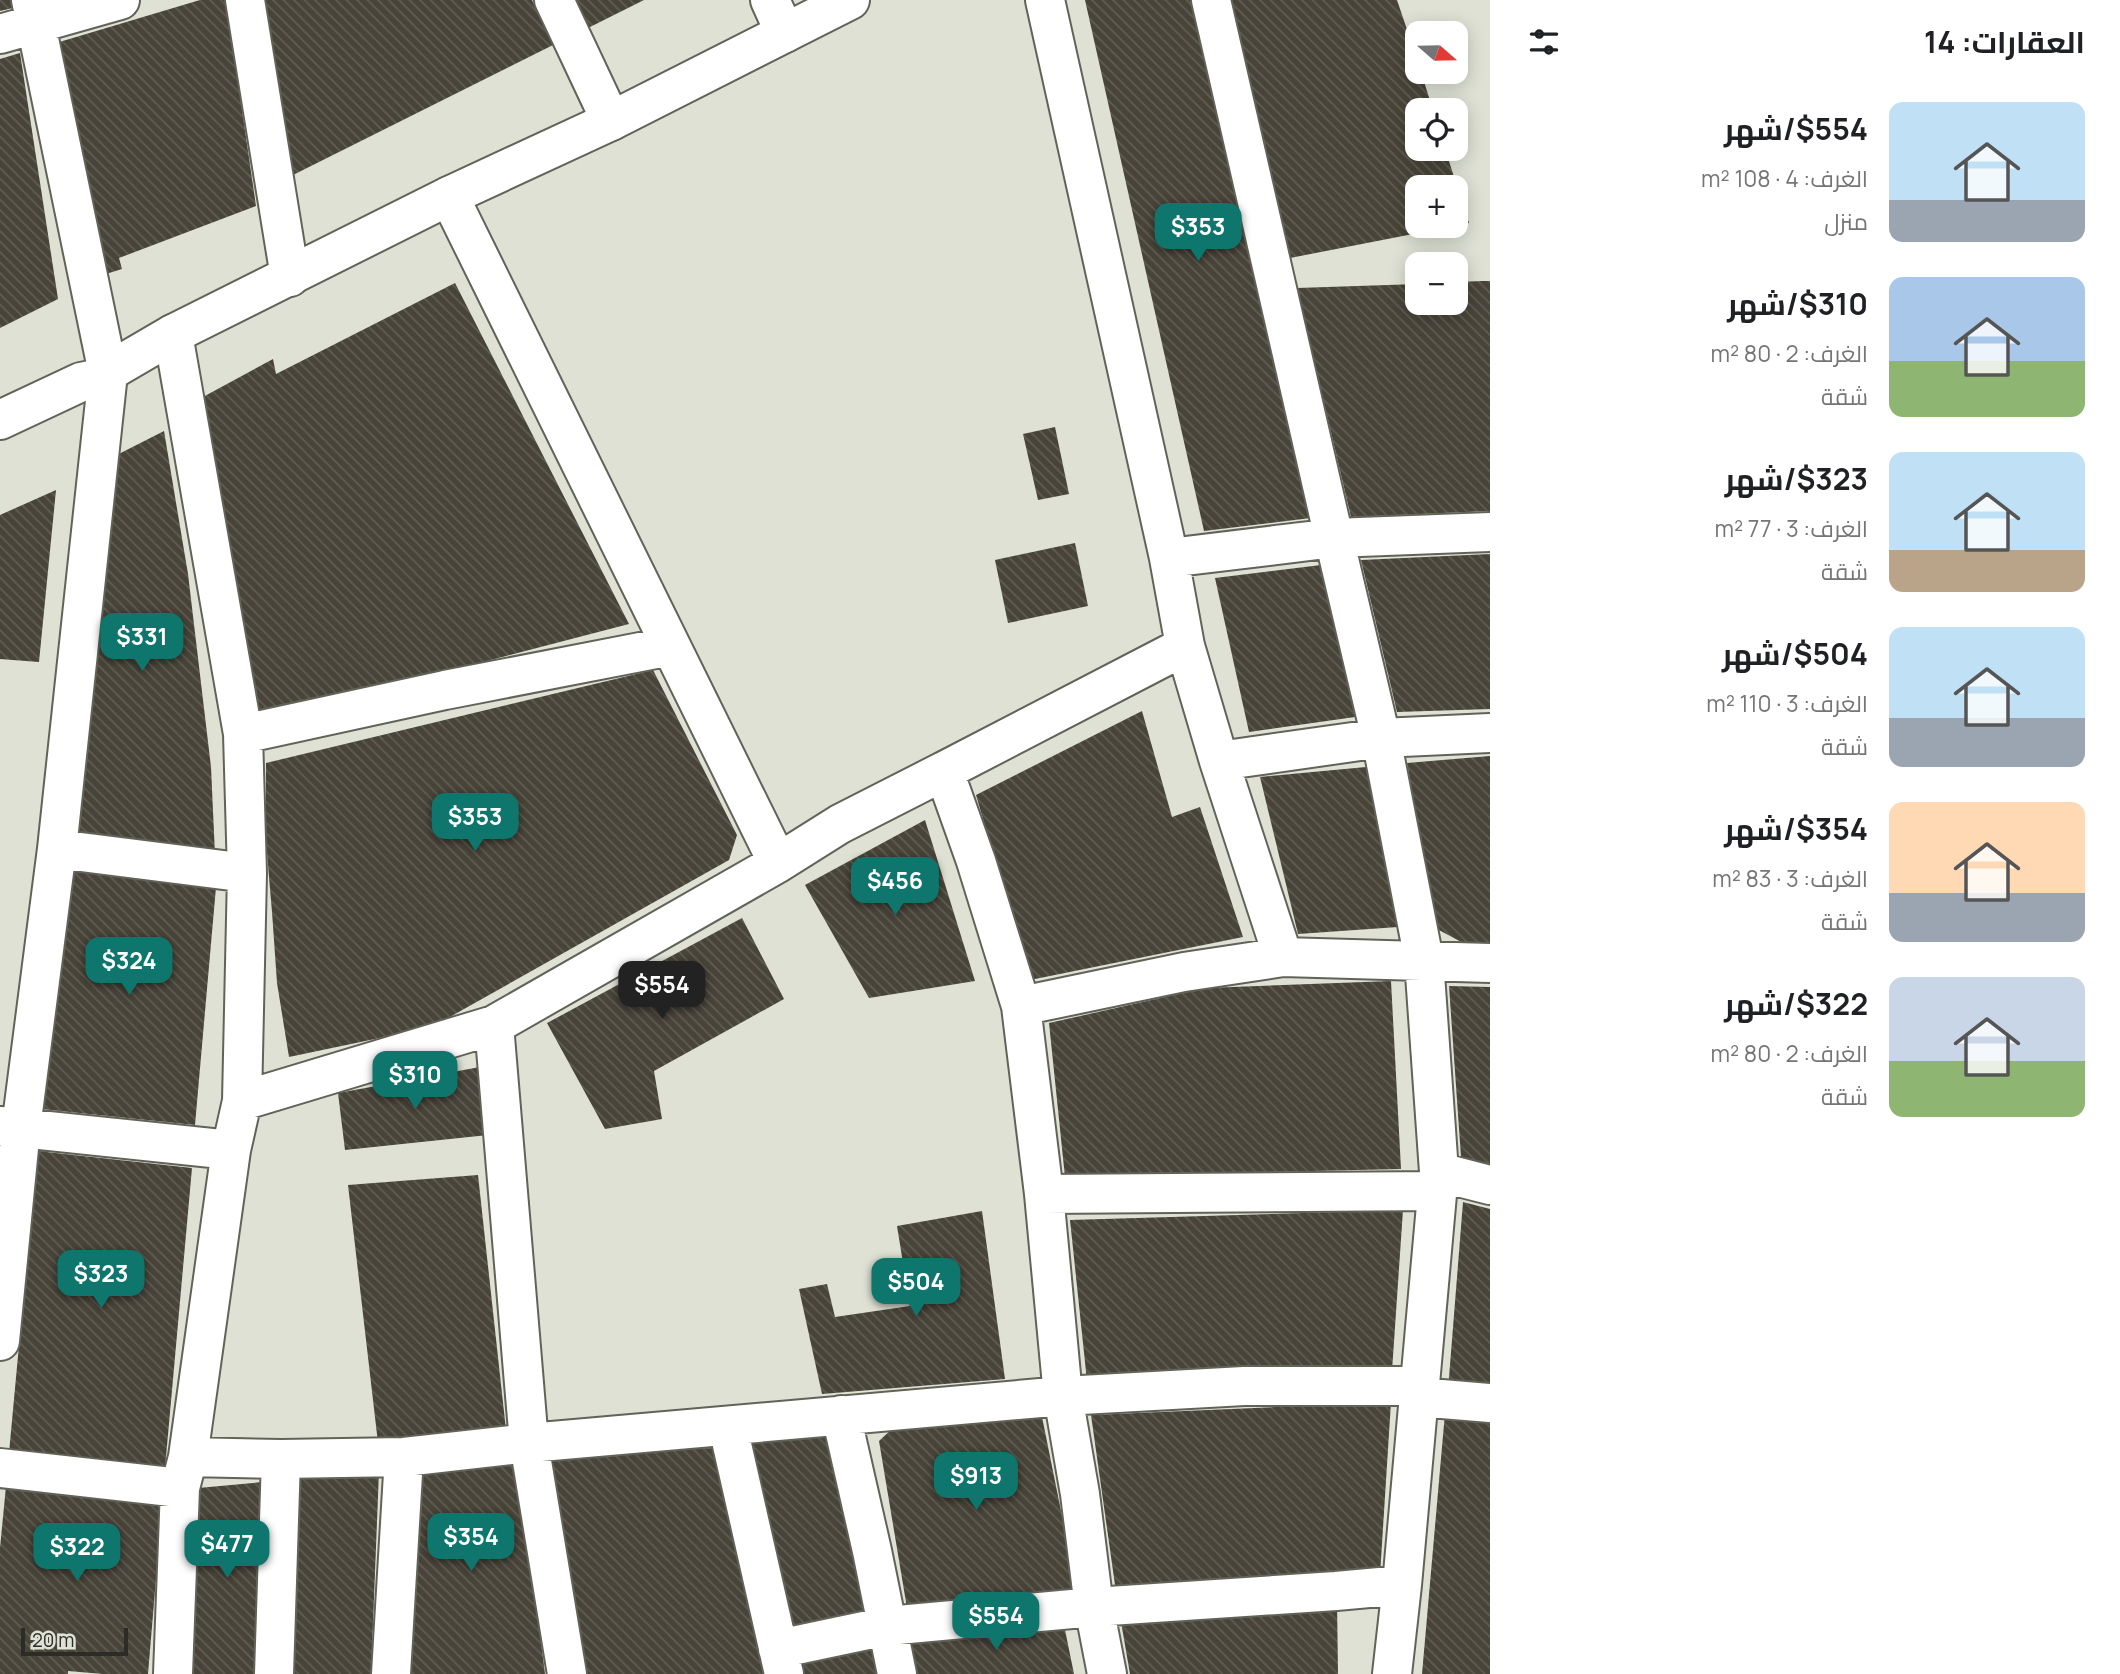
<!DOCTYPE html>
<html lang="ar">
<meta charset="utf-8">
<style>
:root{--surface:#fff;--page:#f2f2f2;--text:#202124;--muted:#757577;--accent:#0f766e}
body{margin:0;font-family:Manrope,Cairo,sans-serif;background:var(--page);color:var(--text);direction:rtl;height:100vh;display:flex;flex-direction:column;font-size:26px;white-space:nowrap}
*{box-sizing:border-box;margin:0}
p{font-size:23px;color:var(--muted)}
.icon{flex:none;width:38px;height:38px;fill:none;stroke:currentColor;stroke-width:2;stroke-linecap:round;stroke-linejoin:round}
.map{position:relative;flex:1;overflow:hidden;direction:ltr}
.side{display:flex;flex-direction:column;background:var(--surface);width:630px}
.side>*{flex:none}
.needle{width:46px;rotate:110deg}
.buttons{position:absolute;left:1405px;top:21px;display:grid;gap:14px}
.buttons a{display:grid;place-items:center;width:63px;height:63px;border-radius:14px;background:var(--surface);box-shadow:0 4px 18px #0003;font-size:35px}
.scale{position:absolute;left:21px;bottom:18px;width:107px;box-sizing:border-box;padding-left:7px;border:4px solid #2b2c27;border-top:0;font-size:19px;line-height:24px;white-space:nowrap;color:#2b2c27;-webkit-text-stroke:5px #dee1d4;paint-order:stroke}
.price{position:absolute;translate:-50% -60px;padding:0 16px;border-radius:14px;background:var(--accent);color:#fff;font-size:23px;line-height:46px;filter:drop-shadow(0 2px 4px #0008)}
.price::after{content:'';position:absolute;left:50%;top:42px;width:21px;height:16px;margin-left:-10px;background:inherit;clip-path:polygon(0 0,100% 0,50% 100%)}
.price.current{background:#222;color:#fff}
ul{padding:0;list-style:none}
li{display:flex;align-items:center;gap:21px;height:175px;padding:0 35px}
li span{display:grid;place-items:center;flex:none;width:196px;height:140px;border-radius:14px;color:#555}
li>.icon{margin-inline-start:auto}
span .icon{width:84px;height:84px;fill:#fffc;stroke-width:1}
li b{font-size:30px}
h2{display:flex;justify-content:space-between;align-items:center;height:84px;padding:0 35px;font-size:30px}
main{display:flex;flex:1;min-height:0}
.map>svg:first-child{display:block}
</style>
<main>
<section class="side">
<h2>العقارات: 14<svg class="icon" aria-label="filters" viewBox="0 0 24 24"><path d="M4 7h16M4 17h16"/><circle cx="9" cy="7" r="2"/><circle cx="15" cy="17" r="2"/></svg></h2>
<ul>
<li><span style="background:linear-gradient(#bfe0f5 70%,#9aa5b1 0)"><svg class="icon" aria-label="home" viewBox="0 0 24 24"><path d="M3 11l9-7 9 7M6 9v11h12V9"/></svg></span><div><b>$554/شهر</b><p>الغرف: 4 · 108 m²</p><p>منزل</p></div></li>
<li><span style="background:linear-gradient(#a9c7e8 60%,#8fb573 0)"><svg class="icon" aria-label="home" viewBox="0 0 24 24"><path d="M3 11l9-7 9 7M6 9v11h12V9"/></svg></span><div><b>$310/شهر</b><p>الغرف: 2 · 80 m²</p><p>شقة</p></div></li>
<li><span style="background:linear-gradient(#bfe0f5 70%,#b9a48a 0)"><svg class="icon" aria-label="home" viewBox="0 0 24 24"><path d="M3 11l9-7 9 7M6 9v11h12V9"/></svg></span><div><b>$323/شهر</b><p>الغرف: 3 · 77 m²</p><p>شقة</p></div></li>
<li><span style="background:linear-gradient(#bfe0f5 65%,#9aa5b1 0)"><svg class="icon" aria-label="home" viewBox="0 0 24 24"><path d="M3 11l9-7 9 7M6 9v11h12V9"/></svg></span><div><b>$504/شهر</b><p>الغرف: 3 · 110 m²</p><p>شقة</p></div></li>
<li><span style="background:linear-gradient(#ffd9b3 65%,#9aa5b1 0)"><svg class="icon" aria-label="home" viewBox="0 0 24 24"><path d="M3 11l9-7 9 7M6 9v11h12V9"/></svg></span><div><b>$354/شهر</b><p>الغرف: 3 · 83 m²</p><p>شقة</p></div></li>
<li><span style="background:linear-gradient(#c9d6e8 60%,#8fb573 0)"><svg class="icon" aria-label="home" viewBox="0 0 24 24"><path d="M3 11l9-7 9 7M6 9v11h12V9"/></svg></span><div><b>$322/شهر</b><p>الغرف: 2 · 80 m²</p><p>شقة</p></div></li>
</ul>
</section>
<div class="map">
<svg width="1490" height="1674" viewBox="0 0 1490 1674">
<defs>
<pattern id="building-back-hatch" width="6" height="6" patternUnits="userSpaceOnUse" patternTransform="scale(1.75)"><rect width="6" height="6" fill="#484439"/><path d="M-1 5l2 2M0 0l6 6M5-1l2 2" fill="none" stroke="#605d54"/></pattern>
</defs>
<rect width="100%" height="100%" fill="#dee1d4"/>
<path fill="url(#building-back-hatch)" d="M0,0h12l1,8 -13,3z
M200,0h26l30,206 -137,52 3,11 -29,9 -37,-235z
M264,0h268l21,45 -264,132z
M573,0h71l-58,29z
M1085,0h108l118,518 -107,13z
M1230,0h167l21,62v10h3l12,38h-15v39h27l24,74 -13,3v-39h-38v39l31,1 -159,31z
M20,53l38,246 -58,29v-269z
M1483,281h7v230l-139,6 -54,-229 121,-4v19h38v-21z
M455,283l174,341 -368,96 -58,-323 70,-38 3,15z
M1055,427l14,67 -31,6 -15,-66z
M164,431l24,143 23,193 4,88 -148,-18 36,-375z
M56,490l-17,172 -39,-3v-144z
M1075,543l13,63 -80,17 -13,-63z
M1490,554v155l-93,3 -36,-152z
M1321,565l34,152 -106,15 -34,-154z
M653,670l84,165 -8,25 -297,167 -143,30 -12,-74 -5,-71 -6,-70v-79z
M1142,711l30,106 28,-10 43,130 -213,43 -54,-185z
M1490,756v190l-23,-1 -30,-16 -30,-166z
M1366,767l32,160 -100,7 -38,-157z
M925,820l50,161 -106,17 -64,-113z
M64,868l152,19 -21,238 -154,-16z
M742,918l42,81 -130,72 8,48 -57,10 -58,-106z
M1391,981l10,188 -336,8 -16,-154 156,-35z
M1449,986l41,1v177l-29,-7z
M480,1067l8,68 -143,15 -7,-57z
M37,1151l155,17 -27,300 -156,-15z
M478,1175l28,255 -128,13 -30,-258z
M1463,1202l27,7v185l-42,-4z
M1403,1210l-11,161 -305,10 -17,-161z
M982,1211l23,168 -183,15 -23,-105 28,-5 8,33 75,-11 -13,-80z
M1391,1402l-11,173 -264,17 -25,-177z
M1041,1412l37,183 -171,13 -28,-167 15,-14z
M1445,1413l45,2v259h-68z
M828,1429l40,188 -76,18 -44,-199z
M716,1439l51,235h-183l-39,-219z
M518,1458l27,216h-140l8,-206z
M379,1471l-8,203h-81l5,-195z
M263,1482l-7,192h-66l8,-186z
M6,1486l136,13 20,9 -14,166h-45l-35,-3v3h-68v-126z
M1337,1601l1,73h-208l-10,-58z
M1063,1620l11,54h-159l-7,-33z
M872,1636l8,38h-79l-5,-20z"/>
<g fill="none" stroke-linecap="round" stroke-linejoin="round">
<defs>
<path id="street" d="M245,0l45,277
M554,0l57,121
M770,0l15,33
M1045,0l124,558 16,88 -241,125 32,90 45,145 23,188 19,202 17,98 14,113 13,67
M1211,0l123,538 47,200 43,222 15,212 -37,413 -10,89
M0,34l120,-34
M449,196l329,667 62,-39 104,-53
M1169,558l165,-20 156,-6
M1185,646l34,115 64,196
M243,734l202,-44 226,-44
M1219,761l162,-23 109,-5
M57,849l190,24
M1021,1006l163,-34 99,-15 207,6
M494,1025l284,-162
M242,1101l252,-76 35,418 38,231
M0,1126l231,24
M1439,1172l51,13
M1044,1194l393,-3
M0,1341l21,-213 36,-279 51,-476 -77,-373
M1418,1397l72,6
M841,1415l31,136 25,123
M728,1427l56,247
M188,1457l93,2 123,-2 125,-14 534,-47 181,-10h175
M0,1468l180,20
M778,1649l109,-23 207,-19 242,-16 66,-6
M173,1674l7,-186 8,-31 43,-307 11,-49 5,-228 -4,-139 -70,-400
M274,1674l7,-215
M391,1674l13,-217"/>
<path id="secondary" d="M0,420l81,-38 15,-3 77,-45 276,-138 162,-75 239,-121"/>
</defs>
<use href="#street" stroke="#616358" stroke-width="42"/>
<use href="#secondary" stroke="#616358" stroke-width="42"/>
<use href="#street" stroke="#fff" stroke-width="38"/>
<use href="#secondary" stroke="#fff" stroke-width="38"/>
</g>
</svg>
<div class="buttons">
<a><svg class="needle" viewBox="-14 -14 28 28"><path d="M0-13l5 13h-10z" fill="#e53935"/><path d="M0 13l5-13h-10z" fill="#757577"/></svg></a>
<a><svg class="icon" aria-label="locate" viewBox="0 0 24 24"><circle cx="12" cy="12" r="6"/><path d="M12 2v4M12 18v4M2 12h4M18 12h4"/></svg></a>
<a>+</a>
<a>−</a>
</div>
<div class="scale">20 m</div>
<b class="price" style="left:1198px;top:263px">$353</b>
<b class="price" style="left:142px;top:673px">$331</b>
<b class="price" style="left:475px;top:853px">$353</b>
<b class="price" style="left:895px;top:917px">$456</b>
<b class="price" style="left:129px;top:997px">$324</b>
<b class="price current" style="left:662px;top:1021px">$554</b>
<b class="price" style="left:415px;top:1111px">$310</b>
<b class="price" style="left:101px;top:1310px">$323</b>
<b class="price" style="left:916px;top:1318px">$504</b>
<b class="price" style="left:976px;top:1512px">$913</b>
<b class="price" style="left:471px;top:1573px">$354</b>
<b class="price" style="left:227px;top:1580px">$477</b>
<b class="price" style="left:77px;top:1583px">$322</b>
<b class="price" style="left:996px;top:1652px">$554</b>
</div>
</main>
